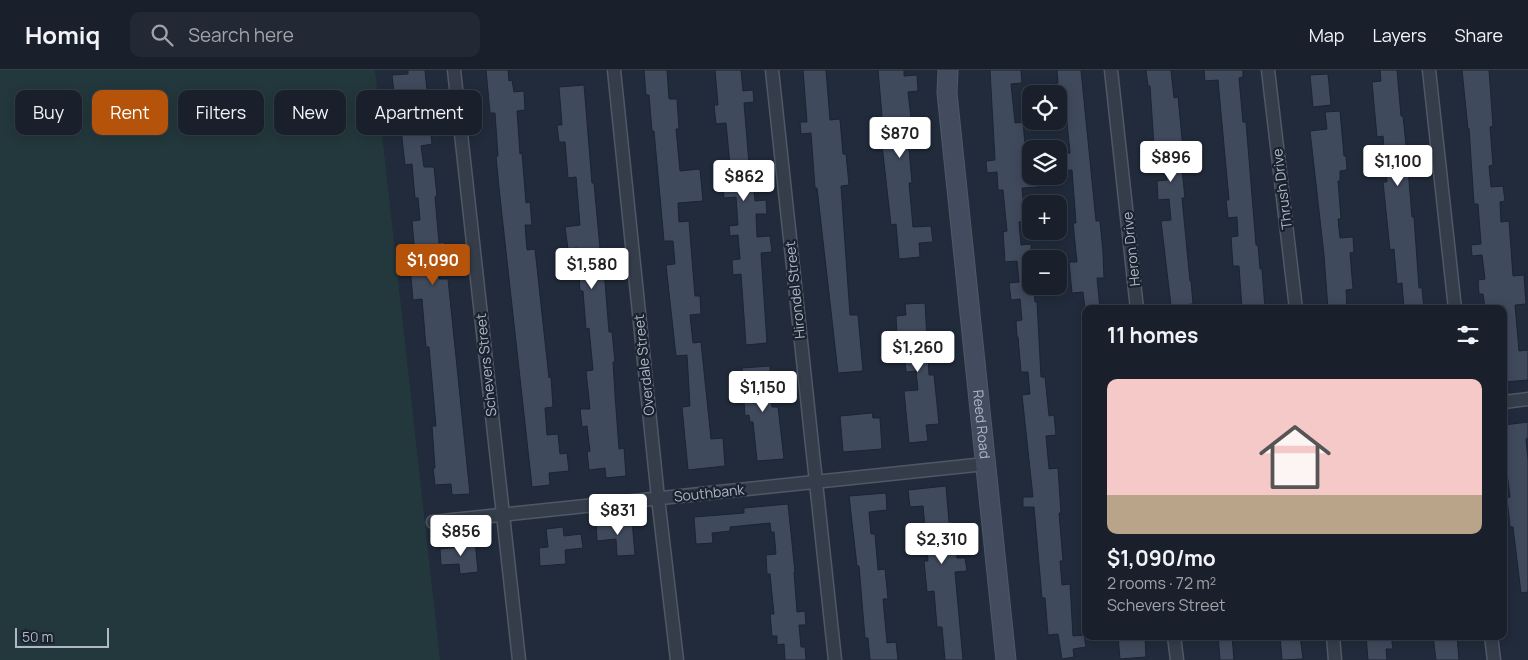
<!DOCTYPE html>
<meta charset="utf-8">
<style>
:root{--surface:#19202c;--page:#222834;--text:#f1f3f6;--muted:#9fa3a9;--line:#373e48;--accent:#b45309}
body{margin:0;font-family:Manrope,sans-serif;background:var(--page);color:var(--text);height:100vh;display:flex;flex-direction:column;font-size:19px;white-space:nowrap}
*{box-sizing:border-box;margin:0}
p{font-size:16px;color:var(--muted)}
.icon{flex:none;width:28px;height:28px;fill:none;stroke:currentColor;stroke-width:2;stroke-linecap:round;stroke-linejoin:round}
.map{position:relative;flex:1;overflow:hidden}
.sheet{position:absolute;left:1082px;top:235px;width:425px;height:335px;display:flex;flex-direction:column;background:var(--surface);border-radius:10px;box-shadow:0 2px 12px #0003,0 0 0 1px var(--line)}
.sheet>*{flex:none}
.top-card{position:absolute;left:15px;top:20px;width:475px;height:45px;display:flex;gap:10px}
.controls{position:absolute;left:1022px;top:15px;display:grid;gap:10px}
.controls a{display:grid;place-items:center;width:45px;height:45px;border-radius:10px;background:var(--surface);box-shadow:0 2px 12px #0003,0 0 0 1px var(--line);font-size:25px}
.scale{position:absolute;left:15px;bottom:12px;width:94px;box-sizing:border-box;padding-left:5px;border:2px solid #b0b8c7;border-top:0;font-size:14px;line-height:18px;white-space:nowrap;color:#b0b8c7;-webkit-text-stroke:4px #1a2230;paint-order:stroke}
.price{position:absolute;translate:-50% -42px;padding:0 11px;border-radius:5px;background:#fff;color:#222;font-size:16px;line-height:32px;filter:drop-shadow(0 1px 2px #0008)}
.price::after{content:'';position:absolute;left:50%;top:30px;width:15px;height:11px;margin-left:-8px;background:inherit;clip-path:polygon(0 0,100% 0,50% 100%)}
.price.active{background:var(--accent);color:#fff}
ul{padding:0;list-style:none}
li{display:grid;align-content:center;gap:10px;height:265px;padding:0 25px}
li span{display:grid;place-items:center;height:155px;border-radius:10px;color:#555}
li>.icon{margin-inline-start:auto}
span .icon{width:90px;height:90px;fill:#fffc;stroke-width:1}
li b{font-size:21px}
h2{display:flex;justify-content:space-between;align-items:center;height:60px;padding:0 25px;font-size:21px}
.chip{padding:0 18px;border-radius:10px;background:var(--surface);box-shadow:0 2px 12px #0003,0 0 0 1px var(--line);font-size:18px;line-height:45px}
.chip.active{background:var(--accent);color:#fff}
header{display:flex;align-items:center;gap:30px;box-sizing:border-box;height:70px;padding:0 25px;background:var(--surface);border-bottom:1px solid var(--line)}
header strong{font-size:24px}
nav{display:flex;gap:28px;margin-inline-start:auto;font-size:18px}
.search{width:350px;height:45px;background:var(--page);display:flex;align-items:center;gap:12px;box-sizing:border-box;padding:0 18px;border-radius:10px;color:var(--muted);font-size:19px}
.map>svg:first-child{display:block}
</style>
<header>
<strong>Homiq</strong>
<div class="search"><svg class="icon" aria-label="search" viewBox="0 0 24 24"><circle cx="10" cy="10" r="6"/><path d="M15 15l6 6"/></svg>Search here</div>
<nav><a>Map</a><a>Layers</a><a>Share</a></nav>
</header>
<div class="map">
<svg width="1528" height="590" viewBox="0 0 1528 590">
<rect width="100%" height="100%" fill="#212b3b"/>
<path fill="#23383c" d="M0,0h375l65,590h-440z"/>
<path fill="#404a5d" stroke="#1c2432" d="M408,0h17l7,74 -11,2 3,21h10l3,29 -2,1 4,46 5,-1 2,18 -9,1 2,18h9l22,215 -18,1 -1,-11 -16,1 -2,-17h2l-3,-42h4l-7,-79h-3l-4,-48 -9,1 -4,-45h6l-3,-34 8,-1 -2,-22h-3l-3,-34 -7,1 -4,-36h-3l-6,-54 16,-1z
M486,0h22l1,11 3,-1 2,12 10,-1 1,19 -8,1 3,43 2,-1 4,50 4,-1 2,23h-7l2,25 8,-1 14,129 2,-1 2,30 -8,1 2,27 11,-1 2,20 7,-1 2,18 -20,2 1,12 -18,2 -33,-299 -3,-32h2l-3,-43h-5z
M644,0h23l2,29h8l2,30h-3l4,42 20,-2 3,32 -25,2 1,19 10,-1 6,75h5l1,18 -11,1 3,28 8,-1 10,97 12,-1 2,28 -37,4 -6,-63 8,-1 -3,-51 -11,1 -10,-91 9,-1 -2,-23h-9l-10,-110h-2l-3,-36h-3z
M715,0h26l2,21 10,-1 1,12 -10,1 5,61 13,-1 1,9 -11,1 3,28 11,-1 1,14h-11l1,23 13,-1 2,16 -11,1 6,90 -21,2 -5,-71 -8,1 -1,-15 8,-1 -2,-24 -8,1 -1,-10 9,-1 -2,-28 -12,1 -1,-10h8l-1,-23 -4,-42 -10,1 -2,-19h4z
M803,0h23l4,50 10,-1 3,35h3l3,31 -8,1 9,129h8l5,56 -25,2 -21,-185h-2l-4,-55 -10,1 -1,-12h7z
M878,0h26v6l13,-1 1,16 -10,1 4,35h-5l5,56h-3l4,44 18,-1 2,16 -14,1 1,14 -21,2 -3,-35 -5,1 -9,-80h-3l-1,-19h4v-10z
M990,0h31l1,13 -11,1 4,39 8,-1 3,35h5v19h6l1,11 -16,1 3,33 -6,1 2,23 10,-1v42h3l1,16h2l4,75h4l4,39 5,-1 2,20 -10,1 3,33 9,-1 3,45h-2l4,48h-3l2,24 8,-1 3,52 11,-1 2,12 -13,2 1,8 -12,2 -4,-25 -10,1 -3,-37h-3l-8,-91h-11v-10h10l-11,-102 8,-1 -2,-22h-7l-3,-35h-1l-1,-16 6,-1 -2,-21 -9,1 -2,-17 10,-1 -2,-21 -12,1 -2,-30 4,-1 -4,-41h-5l-1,-18 -10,1 -1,-12 9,-1z
M1057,0h24l15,151h4l3,31 1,26h-7l3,31h-15l-2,-17 -11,1 -3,-31h8l-4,-39h3l-4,-53 -10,1 -1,-17 9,-1 -4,-41 -7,1v-19h-5l-1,-10 5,-1z
M1146,0h25l3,28 4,-1 6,62h-3l4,39h-3l8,83h1l2,23 -22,2 -10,-85 10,-1 -2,-21 -11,1 -1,-19 10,-1 -2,-20 -10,1 -5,-75h-2z
M1204,0h39v7l-4,1 4,44h3l10,123h2l2,24h2l3,40h-23l-3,-43h-6l-2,-29 7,-1 -1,-19 -9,1 -2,-18h3l-11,-120 -13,1z
M1380,0h17l4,46h2l3,29 6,72h2l5,71h3l2,21h-20l-2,-26 -5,1 -3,-35 -4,1 -7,-68h4l-4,-46 -6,1 -5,-55 9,-1z
M1462,0h27l4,56 -3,1 3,38 -4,1 2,21 12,-1 2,15 -5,1 1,20 8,-1 4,55 11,-1 2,29 -11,1 4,46 9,-1v30l-24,2v-76l-19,2 -2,-14h-4l-1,-14 7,-1 -3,-24 -10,1 -1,-11 10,-1 -3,-40h-4l-5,-76 -1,1z
M1328,4l3,31 -18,2 -3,-32z
M584,15l8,98h2l8,87 2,-1 5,63h3l3,30h-2l2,33 4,54 5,-1 2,28 -20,2 -1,-10 -16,2 -2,-18 3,-1 -3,-25 -5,1 -2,-18h10l-4,-38 7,-1 -4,-42 -3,1 -3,-38h-3l-3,-43 -9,1 -3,-22 15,-2 -4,-48 -8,1 -3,-36h-6l-2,-17h5l-3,-38z
M1340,41l4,45h2l1,14 -7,1v10h-2l3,38h-3l2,19 13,-1 1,15 -4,1 3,36 -7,1 1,19h-19l-4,-54 -14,-124 17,-2 -2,-17z
M925,233l4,72h5l5,49 -13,1 2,16 -19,2 -5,-52 14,-1 -2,-19 -10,1 -3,-37 -6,1 -1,-20 10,-1 -1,-11z
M770,296l2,41h6l6,52 -27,2 -4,-39h-3l-1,-7 -4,1 -3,-48z
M872,343l1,5h7l2,31 -39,3 -3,-36z
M1528,352v16l-2,1 2,21v132l-7,1 -8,-66h-3l-3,-29 3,-1 -3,-24 -3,1v-49z
M946,416l3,36h5l3,36h8l2,13 -12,1 8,88h-18l-3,-33h-5l-3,-36 -7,1 -3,-31h4l-5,-55 -13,1 -2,-17z
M886,423l1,17 -18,2 2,22h4l3,36 7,-1 3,30h-5l4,44 9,-1 2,18h-28l-2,-22h-3l-6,-72h-2l-8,-70z
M788,434l7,68h-1l3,40 8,-1 1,14h-7l2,22h4l1,13h-21l-1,-16 -7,1v-9h-5l-2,-22h4l-4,-40h-3l-1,-19 10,-1 -2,-22h-3l-1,-9 -40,4v4l-18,2 1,10 -17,1 -2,-27 50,-4v-5z
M632,450l3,35 -18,1 -1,-17 -19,2 -1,-18z
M563,457l1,9 17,-2 2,14 -18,2 1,14 -26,2 -1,-18 9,-1 -2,-18z
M475,470l3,32 -18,2 -1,-10 -18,1 -1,-16 18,-2v-6z
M1118,566h27l1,21 -26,2z
M1218,566h14l2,24h-14z
M1280,566h20l3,23 -21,1z
M1366,566h25l2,13h-7l1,11h-19z
M1433,566h24l2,24h-23z"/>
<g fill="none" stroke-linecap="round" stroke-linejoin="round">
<defs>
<path id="street" d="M454,0l65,590
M614,0l44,428 19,162
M772,0l63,590
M1111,0l26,239
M1268,0l28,239
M1429,0l26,239
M1504,332l24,-3
M433,452l552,-58
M1174,566l3,24
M1333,566l2,24
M1491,566l3,24"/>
<g id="secondary">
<path id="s1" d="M948,0l-1,23 59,567"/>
</g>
</defs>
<use href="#street" stroke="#505866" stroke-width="15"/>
<use href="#secondary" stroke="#505866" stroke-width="21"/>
<use href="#street" stroke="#353d4b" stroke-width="12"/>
<use href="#secondary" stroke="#434c5e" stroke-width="19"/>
</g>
<g text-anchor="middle" stroke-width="4.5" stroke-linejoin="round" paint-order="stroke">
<g font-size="14" fill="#b0b8c7" stroke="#1a2230">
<text transform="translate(1282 119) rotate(-97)" y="5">Thrush Drive</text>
<text transform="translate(1131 179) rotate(-96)" y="5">Heron Drive</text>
<text transform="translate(795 220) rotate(-96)" y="5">Hirondel Street</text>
<text transform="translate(486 295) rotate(-96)" y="5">Schevers Street</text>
<text transform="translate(644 295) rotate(-96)" y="5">Overdale Street</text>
<text dy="5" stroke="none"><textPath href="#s1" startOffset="356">Reed Road</textPath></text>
<text transform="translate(709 423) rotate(-6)" y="5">Southbank</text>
</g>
</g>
</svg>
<div class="controls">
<a><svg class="icon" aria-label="locate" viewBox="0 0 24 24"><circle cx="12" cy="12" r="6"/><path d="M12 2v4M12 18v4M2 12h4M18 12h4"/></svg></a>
<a><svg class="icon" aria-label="layers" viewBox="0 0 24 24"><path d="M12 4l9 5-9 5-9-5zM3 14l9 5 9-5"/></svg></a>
<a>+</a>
<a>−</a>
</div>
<div class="scale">50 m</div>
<b class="price" style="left:900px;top:89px">$870</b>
<b class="price" style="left:1171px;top:113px">$896</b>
<b class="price" style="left:1398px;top:117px">$1,100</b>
<b class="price" style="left:744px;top:132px">$862</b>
<b class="price active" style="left:433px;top:216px">$1,090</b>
<b class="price" style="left:592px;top:220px">$1,580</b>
<b class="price" style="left:918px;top:303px">$1,260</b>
<b class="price" style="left:763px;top:343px">$1,150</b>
<b class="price" style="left:618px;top:466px">$831</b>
<b class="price" style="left:461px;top:487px">$856</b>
<b class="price" style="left:942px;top:495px">$2,310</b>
<div class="top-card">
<a class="chip">Buy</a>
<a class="chip active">Rent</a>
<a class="chip">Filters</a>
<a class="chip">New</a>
<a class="chip">Apartment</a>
</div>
<section class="sheet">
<h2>11 homes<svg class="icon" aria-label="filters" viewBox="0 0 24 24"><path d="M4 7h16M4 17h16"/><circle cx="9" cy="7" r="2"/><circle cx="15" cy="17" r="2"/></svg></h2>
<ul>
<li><span style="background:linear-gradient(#f6c9c9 75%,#b9a48a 0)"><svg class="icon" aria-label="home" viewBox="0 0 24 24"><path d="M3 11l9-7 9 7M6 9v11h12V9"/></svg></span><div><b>$1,090/mo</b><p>2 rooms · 72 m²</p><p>Schevers Street</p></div></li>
</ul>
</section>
</div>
